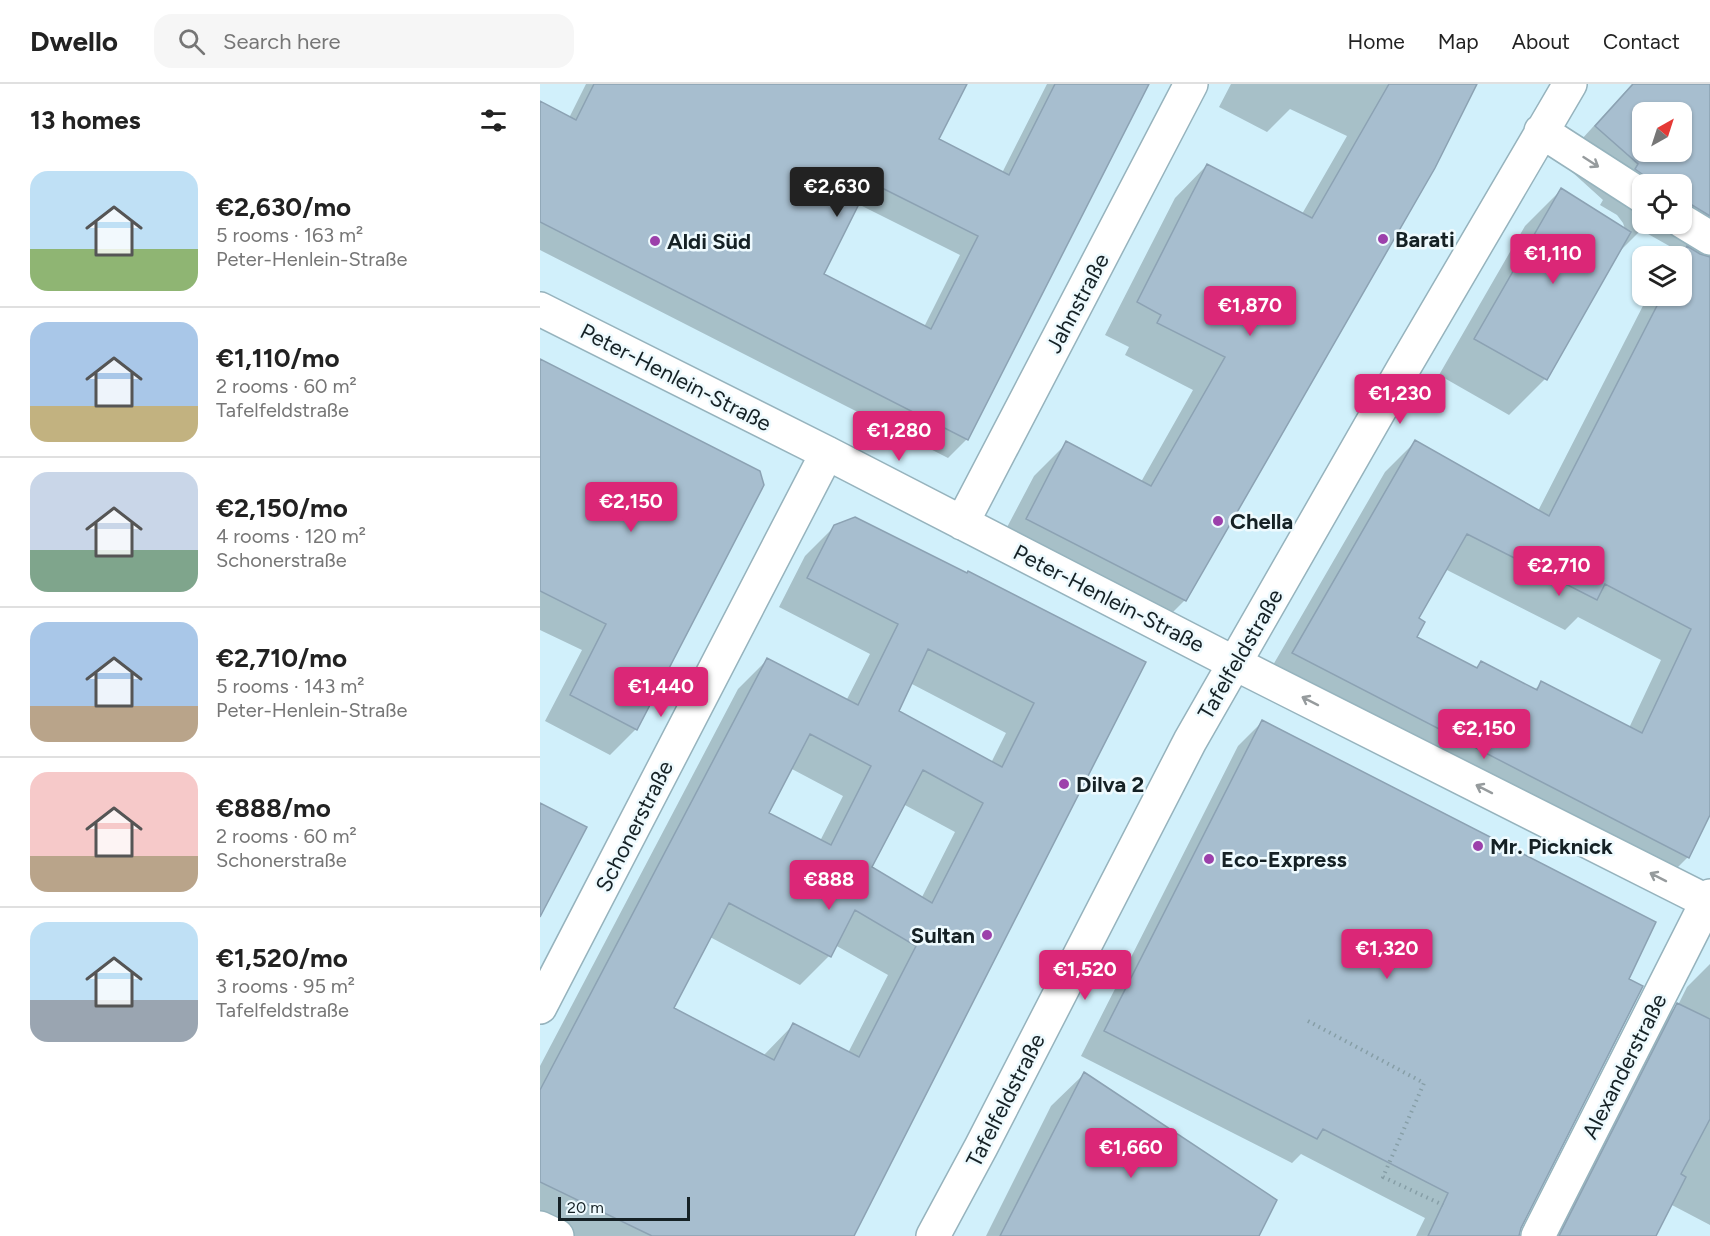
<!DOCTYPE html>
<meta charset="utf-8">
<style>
:root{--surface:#fff;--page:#f6f6f6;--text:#222;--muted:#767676;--line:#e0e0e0;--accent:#db2777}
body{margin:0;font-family:Figtree,sans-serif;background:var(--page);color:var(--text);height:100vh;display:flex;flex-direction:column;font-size:22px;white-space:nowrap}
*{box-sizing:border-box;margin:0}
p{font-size:20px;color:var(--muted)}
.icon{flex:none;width:33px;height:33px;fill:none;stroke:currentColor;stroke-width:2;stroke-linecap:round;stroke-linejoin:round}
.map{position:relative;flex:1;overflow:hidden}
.panel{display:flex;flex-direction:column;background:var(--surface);width:540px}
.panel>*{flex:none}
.needle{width:39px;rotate:39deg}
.buttons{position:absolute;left:1092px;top:18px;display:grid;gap:12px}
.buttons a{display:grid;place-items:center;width:60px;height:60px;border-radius:12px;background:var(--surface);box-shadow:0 2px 4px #0004;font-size:30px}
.scale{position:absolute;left:18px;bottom:15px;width:132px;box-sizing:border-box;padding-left:6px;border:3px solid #152125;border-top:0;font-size:16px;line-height:21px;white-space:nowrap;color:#152125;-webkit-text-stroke:4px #eefafe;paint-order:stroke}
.price{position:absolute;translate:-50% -51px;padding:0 14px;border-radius:6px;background:var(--accent);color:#fff;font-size:20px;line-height:39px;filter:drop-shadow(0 2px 3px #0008)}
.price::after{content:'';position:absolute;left:50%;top:36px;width:18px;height:14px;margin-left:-9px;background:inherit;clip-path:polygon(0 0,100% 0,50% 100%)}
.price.active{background:#222;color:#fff}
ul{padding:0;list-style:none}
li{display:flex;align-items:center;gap:18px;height:150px;padding:0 30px}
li+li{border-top:2px solid var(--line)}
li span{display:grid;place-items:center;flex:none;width:168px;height:120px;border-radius:18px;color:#555}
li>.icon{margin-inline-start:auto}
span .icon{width:72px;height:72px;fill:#fffc;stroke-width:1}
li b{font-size:26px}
h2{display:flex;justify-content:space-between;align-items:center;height:72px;padding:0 30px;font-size:26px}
header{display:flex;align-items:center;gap:36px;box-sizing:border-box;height:84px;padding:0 30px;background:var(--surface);border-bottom:2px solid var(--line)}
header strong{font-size:28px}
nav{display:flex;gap:33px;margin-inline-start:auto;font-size:21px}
.search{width:420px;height:54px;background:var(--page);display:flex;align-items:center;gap:15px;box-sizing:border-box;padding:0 21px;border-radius:18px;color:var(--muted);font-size:22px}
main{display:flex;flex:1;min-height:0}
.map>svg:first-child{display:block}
</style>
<header>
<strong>Dwello</strong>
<div class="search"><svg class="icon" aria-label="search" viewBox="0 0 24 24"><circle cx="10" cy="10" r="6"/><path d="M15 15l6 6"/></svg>Search here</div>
<nav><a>Home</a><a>Map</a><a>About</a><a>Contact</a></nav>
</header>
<main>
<section class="panel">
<h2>13 homes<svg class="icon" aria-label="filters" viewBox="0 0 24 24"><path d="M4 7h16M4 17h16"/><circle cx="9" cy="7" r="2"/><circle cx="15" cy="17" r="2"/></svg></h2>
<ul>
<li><span style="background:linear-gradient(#bfe0f5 65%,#8fb573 0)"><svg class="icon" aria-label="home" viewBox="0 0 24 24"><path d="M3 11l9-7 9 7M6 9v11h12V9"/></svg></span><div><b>€2,630/mo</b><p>5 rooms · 163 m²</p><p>Peter-Henlein-Straße</p></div></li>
<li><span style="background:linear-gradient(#a9c7e8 70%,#c2b280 0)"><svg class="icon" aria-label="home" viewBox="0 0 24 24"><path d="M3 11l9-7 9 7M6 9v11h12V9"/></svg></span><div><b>€1,110/mo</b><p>2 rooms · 60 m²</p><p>Tafelfeldstraße</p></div></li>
<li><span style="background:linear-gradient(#c9d6e8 65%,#7fa58c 0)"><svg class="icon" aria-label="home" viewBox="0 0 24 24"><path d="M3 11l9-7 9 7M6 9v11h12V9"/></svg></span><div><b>€2,150/mo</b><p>4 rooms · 120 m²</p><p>Schonerstraße</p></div></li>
<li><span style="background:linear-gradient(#a9c7e8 70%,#b9a48a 0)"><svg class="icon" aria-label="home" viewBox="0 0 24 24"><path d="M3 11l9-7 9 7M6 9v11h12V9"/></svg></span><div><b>€2,710/mo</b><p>5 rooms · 143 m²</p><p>Peter-Henlein-Straße</p></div></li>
<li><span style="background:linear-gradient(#f6c9c9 70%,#b9a48a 0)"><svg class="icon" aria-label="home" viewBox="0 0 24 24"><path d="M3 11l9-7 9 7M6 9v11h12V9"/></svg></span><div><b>€888/mo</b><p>2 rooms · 60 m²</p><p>Schonerstraße</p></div></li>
<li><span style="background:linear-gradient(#bfe0f5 65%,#9aa5b1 0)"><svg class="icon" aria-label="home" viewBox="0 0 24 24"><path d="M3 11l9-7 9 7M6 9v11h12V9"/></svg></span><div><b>€1,520/mo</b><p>3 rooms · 95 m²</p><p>Tafelfeldstraße</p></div></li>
</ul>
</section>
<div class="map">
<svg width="1170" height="1152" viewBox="0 0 1170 1152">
<rect width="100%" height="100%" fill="#d1f0fb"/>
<path fill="#0003" fill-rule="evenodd" d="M46,0h379l-28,56 65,33 45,-89h101l-181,355 -19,19 -408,-208v-148l29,16zM318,120l102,51 -36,72 -102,-52z
M691,0h244l-42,83 -248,433 -33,33 -158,-81 40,-76 33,-33 74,39 52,-92 -68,-35 4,-8 -24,-12 70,-137 32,-33 95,49 45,-78 -57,-27 -23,23 -48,-25z
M1092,0h78v185l-69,-39 -20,20 -76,129 -36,36 -70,-40 86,-149 36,-36 64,39 -2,-6 -6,-8 -17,-10 3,-5 -42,-38zM1102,28h40v40h-40zM1102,100h40v40h-40z
M1142,182l28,18v527l-22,46 -31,31 -395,-204 123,-212 31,-31 122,70 110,-215h34zM905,485l120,61 13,-13 83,43 -32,68 -87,-45 -8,7 -53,-27 -6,5 -60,-30 2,-19z
M0,277l96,368 -26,26 -65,-34 37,-71 -42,-20z
M295,442l309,137 -291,573h-290l-23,-11v-159l198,-377 29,-29 79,41 24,-47 -91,-47 26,-51zM370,599l96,50 -15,30 -94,-51zM250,684l53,28 -23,45 -53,-28zM363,720l52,28 -34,67 -51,-31zM170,853l90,48 29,-29 6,-11 53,30 -40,78 -55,-28 -30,31 -91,-47z
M723,637l364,259 -107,247 -2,9h-102l9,-18 -124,-64 -9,9 -211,-107 157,-310z
M1170,880v261l-40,-21 -15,32h-107l105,-207 25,-24 9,-18z
M544,990l173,162h-271l65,-130z"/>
<path fill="#a7becf" stroke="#8ca2b3" stroke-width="1.5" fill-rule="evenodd" d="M54,0h373l-28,55 70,36 46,-91h94l-181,356 -428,-218v-121l36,19zM330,98l108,54 -47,93 -107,-55z
M849,0h88l-42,84 -249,433 -160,-82 40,-78 85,45 74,-129 -68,-34 4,-8 -24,-13 70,-138 105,54z
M1093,0h77v132l-18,-11 -10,-3v-18h-26l-21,-15 3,-5 -43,-38zM1102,28h40v40h-40z
M1021,104l70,44 -84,148 -73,-41z
M1147,162l13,8 10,3v558l-21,43 -397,-205 123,-213 134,76 113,-220h20l-1,-40zM927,450l130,66 8,-16 86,45 -49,104 -101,-52 -4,9 -56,-29 -4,7 -60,-31 8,-15 -6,-4z
M0,275l220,112 4,14 -127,245 -67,-35 36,-71 -66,-33z
M315,433l112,56 1,-2 178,91 -292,574h-202l-112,-54v-92l227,-432 91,47 40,-81 -91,-46 27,-53zM388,565l106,54 -32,64 -103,-56zM270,650l61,32 -40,79 -62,-32zM383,686l60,33 -51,100 -60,-36zM189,819l102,54 24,-47 61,36 -57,111 -66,-34 -19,37 -100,-52z
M722,636l394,202 -27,57 14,7 -122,242 -2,8h-91l20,-43 -125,-64 -6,10 -213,-108z
M0,719l47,24 -47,90z
M1137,919l33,16v100l-29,55 5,3 -30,59h-97z
M544,988l193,128 -18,36h-259z"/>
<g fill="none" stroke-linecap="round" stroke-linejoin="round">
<defs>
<path id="minor" d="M1001,47l101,65
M1142,137l28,17
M0,225l287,144 407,210 476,240
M422,439l229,-439
M0,923l287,-554
M0,1144l17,8
M393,1152l48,-89 209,-406 213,-372 167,-285
M998,1152l172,-340"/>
</defs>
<use href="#minor" stroke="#96b3bd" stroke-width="36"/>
<path stroke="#869ea6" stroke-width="4" stroke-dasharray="1.5 4.5" stroke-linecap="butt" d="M768,937l116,62 -41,94 60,28"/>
<use href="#minor" stroke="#fff" stroke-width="33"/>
</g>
<defs><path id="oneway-shaft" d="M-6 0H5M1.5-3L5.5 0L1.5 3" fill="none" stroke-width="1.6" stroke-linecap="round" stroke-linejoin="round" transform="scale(1.5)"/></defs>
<g stroke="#969b9d">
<use href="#oneway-shaft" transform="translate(1051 78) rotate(33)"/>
<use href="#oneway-shaft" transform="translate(770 617) rotate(-153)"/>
<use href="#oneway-shaft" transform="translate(944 705) rotate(-153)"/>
<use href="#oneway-shaft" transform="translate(1118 793) rotate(-153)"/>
</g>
<g fill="#9c40ab" stroke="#eefafe" stroke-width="2">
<circle cx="843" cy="155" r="6"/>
<circle cx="115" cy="157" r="6"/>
<circle cx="678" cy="437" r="6"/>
<circle cx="524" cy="700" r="6"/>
<circle cx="938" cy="762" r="6"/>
<circle cx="669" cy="775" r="6"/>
<circle cx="447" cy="851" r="6"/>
</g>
<g text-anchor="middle" stroke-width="5" stroke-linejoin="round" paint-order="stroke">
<g font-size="22" font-weight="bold" fill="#152125" stroke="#eefafe" text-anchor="start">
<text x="855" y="163">Barati</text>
<text x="127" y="165">Aldi Süd</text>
<text x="690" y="445">Chella</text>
<text x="536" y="708">Dilva 2</text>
<text x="950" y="770">Mr. Picknick</text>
<text x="681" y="783">Eco-Express</text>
<text x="435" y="859" text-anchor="end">Sultan</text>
</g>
<g font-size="22" fill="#152125" stroke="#eefafe">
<text transform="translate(537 219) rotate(-62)" y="8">Jahnstraße</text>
<text transform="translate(136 293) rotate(27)" y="8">Peter-Henlein-Straße</text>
<text transform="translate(569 514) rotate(27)" y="8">Peter-Henlein-Straße</text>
<text transform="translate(700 570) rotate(-60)" y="8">Tafelfeldstraße</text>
<text transform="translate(94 742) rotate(-63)" y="8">Schonerstraße</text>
<text transform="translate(1084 982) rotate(-63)" y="8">Alexanderstraße</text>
<text transform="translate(465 1016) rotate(-63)" y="8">Tafelfeldstraße</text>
</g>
</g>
</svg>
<div class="buttons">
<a><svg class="needle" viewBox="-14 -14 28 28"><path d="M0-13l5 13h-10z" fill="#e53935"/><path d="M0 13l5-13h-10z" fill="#767676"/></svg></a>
<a><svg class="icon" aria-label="locate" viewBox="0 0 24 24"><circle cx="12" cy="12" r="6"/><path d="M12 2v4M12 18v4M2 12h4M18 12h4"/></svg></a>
<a><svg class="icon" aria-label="layers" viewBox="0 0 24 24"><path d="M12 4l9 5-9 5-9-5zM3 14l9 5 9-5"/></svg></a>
</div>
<div class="scale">20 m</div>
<b class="price active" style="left:297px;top:134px">€2,630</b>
<b class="price" style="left:1013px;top:201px">€1,110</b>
<b class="price" style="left:710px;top:253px">€1,870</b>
<b class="price" style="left:860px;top:341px">€1,230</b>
<b class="price" style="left:359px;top:378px">€1,280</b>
<b class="price" style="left:91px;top:449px">€2,150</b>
<b class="price" style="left:1019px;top:513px">€2,710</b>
<b class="price" style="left:121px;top:634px">€1,440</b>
<b class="price" style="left:944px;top:676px">€2,150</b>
<b class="price" style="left:289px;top:827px">€888</b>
<b class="price" style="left:847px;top:896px">€1,320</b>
<b class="price" style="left:545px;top:917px">€1,520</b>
<b class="price" style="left:591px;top:1095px">€1,660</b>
</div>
</main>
